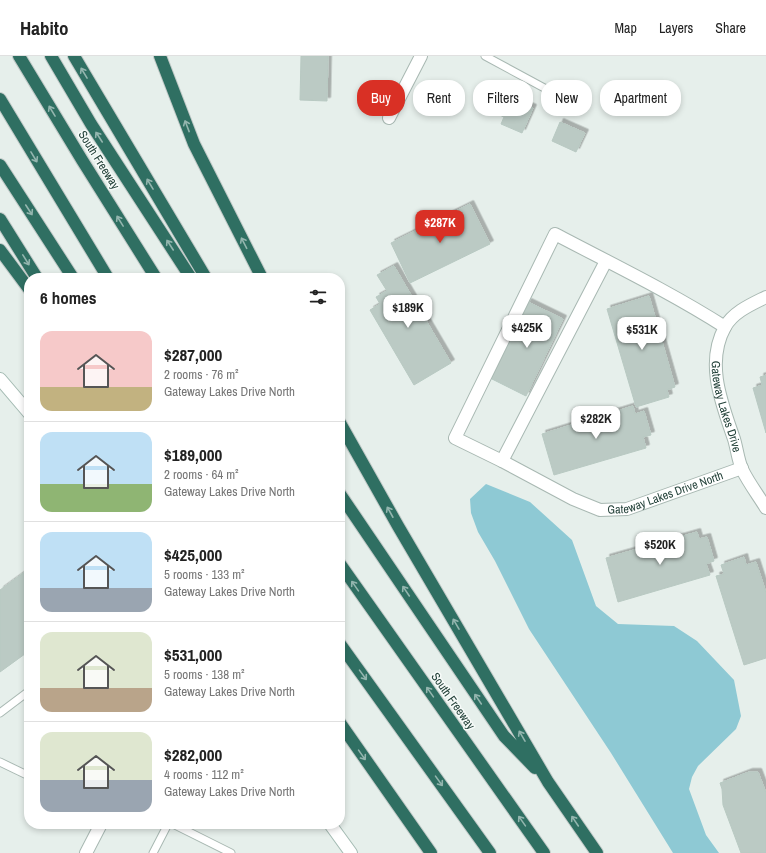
<!DOCTYPE html>
<meta charset="utf-8">
<style>
:root{--surface:#fff;--page:#f6f6f6;--text:#222;--muted:#767676;--line:#e0e0e0;--accent:#d93025}
body{margin:0;font-family:"Archivo Narrow",sans-serif;background:var(--page);color:var(--text);height:100vh;display:flex;flex-direction:column;font-size:15px;white-space:nowrap}
*{box-sizing:border-box;margin:0}
p{font-size:13px;color:var(--muted)}
.icon{flex:none;width:22px;height:22px;fill:none;stroke:currentColor;stroke-width:2;stroke-linecap:round;stroke-linejoin:round}
.map{position:relative;flex:1;overflow:hidden}
.drawer{position:absolute;left:24px;top:217px;width:321px;height:556px;display:flex;flex-direction:column;background:var(--surface);border-radius:16px;box-shadow:0 2px 6px #0003}
.drawer>*{flex:none}
.guide{position:absolute;left:357px;top:24px;width:349px;height:36px;display:flex;gap:8px}
.price{position:absolute;translate:-50% -34px;padding:0 9px;border-radius:8px;background:#fff;color:#222;font-size:13px;line-height:26px;filter:drop-shadow(0 1px 2px #0008)}
.price::after{content:'';position:absolute;left:50%;top:24px;width:12px;height:9px;margin-left:-6px;background:inherit;clip-path:polygon(0 0,100% 0,50% 100%)}
.price.on{background:var(--accent);color:#fff}
ul{padding:0;list-style:none}
li{display:flex;align-items:center;gap:12px;height:100px;padding:0 16px}
li+li{border-top:1px solid var(--line)}
li span{display:grid;place-items:center;flex:none;width:112px;height:80px;border-radius:12px;color:#555}
li>.icon{margin-inline-start:auto}
span .icon{width:48px;height:48px;fill:#fffc;stroke-width:1}
li b{font-size:17px}
h2{display:flex;justify-content:space-between;align-items:center;height:48px;padding:0 16px;font-size:17px}
.chip{padding:0 14px;border-radius:16px;background:var(--surface);box-shadow:0 2px 6px #0003;font-size:14px;line-height:36px}
.chip.on{background:var(--accent);color:#fff}
header{display:flex;align-items:center;gap:24px;box-sizing:border-box;height:56px;padding:0 20px;background:var(--surface);border-bottom:1px solid var(--line)}
header strong{font-size:19px}
nav{display:flex;gap:22px;margin-inline-start:auto;font-size:14px}
.map>svg:first-child{display:block}
</style>
<header>
<strong>Habito</strong>
<nav><a>Map</a><a>Layers</a><a>Share</a></nav>
</header>
<div class="map">
<svg width="766" height="797" viewBox="0 0 766 797">
<defs>
<filter id="shadow"><feDropShadow dx="3.5" dy="-3.5" stdDeviation="0" flood-color="#0004"/></filter>
</defs>
<rect width="100%" height="100%" fill="#e6efeb"/>
<path fill="#8ec9d4" d="M486,428l44,18 42,38 24,66 22,18 56,2 23,15 37,39 7,36 -5,13 -38,37 -6,11 -3,12 17,46 13,18h-46l-62,-100 -82,-124 -34,-68 -17,-29 -7,-19 -1,-14z"/>
<path fill="#bbcac4" stroke="#b8c9c2" filter="url(#shadow)" d="M301,0h27l-1,45 -27,-1z
M503,39l30,13 -11,25 -21,-9 3,-7 -9,-4z
M560,66l25,11 -9,19 -24,-11z
M470,148l20,40 -80,39 -19,-40z
M394,210l57,97 -37,22 -44,-75 10,-6 -4,-7 11,-6 -10,-16z
M649,240l26,91 -8,3 2,7 -33,10 -29,-98z
M528,246l35,17 -37,77 -36,-18z
M766,319v58l-13,-45 9,-3 -2,-8z
M633,350l2,8 9,-3 7,24 -8,2 3,11 -92,27 -12,-41z
M697,476l2,7 8,-2 7,24 -8,3 4,11 -92,27 -12,-44z
M744,501l2,8 10,-3 10,31v65l-22,7 -28,-89 8,-2 -3,-9z
M29,513v82l-29,21v-82z
M749,716h9l8,21v60h-25l-18,-48 -1,-16 -2,-6z"/>
<g fill="none" stroke-linecap="round" stroke-linejoin="round">
<defs>
<path id="lane" d="M485,0l76,41 11,10
M0,657l29,-22
M0,706l29,14
M173,768l58,29
M153,797l15,-29"/>
<g id="street">
<path d="M389,62l32,-62"/>
<path id="s1" d="M766,241c-14,7 -33,15 -41,30 -20,36 -3,77 9,112 3,10 4,21 8,30 6,13 16,26 24,39"/>
<path id="s2" d="M725,271c-55,-35 -113,-63 -170,-93l-100,204 47,23 71,38 27,11 27,-1 115,-41"/>
<path d="M502,405l104,-200"/>
<path d="M86,797l15,-29"/>
</g>
<path id="secondary" d="M0,323l29,34
M330,768l21,29"/>
<path id="highway" d="M19,0l63,104 74,118
M51,0l40,68 100,154
M74,0l132,222
M160,0l34,88 68,134
M0,43l108,179
M0,109l73,113
M0,163l37,59
M0,194l29,39
M340,367l58,103 150,256 49,71
M340,438l164,242 31,32
M340,508l204,289
M340,588l150,209
M340,667l91,130"/>
</defs>
<use href="#lane" stroke="#a8b8b2" stroke-width="9"/>
<use href="#street" stroke="#a8b8b2" stroke-width="14"/>
<use href="#secondary" stroke="#a4bbb3" stroke-width="14"/>
<use href="#highway" stroke="#c2cac8" stroke-width="14"/>
<use href="#lane" stroke="#fff" stroke-width="7"/>
<use href="#street" stroke="#fff" stroke-width="12"/>
<use href="#secondary" stroke="#fff" stroke-width="12"/>
<use href="#highway" stroke="#2f6f62" stroke-width="12"/>
</g>
<defs><path id="oneway-shaft" d="M-6 0H5M1.5-3L5.5 0L1.5 3" fill="none" stroke-width="1.6" stroke-linecap="round" stroke-linejoin="round"/></defs>
<g stroke="#93b5ae">
<use href="#oneway-shaft" transform="translate(84 17) rotate(-121)"/>
<use href="#oneway-shaft" transform="translate(52 55) rotate(-121)"/>
<use href="#oneway-shaft" transform="translate(187 70) rotate(-111)"/>
<use href="#oneway-shaft" transform="translate(99 81) rotate(-123)"/>
<use href="#oneway-shaft" transform="translate(34 101) rotate(59)"/>
<use href="#oneway-shaft" transform="translate(150 128) rotate(-121)"/>
<use href="#oneway-shaft" transform="translate(29 154) rotate(57)"/>
<use href="#oneway-shaft" transform="translate(120 165) rotate(-122)"/>
<use href="#oneway-shaft" transform="translate(244 187) rotate(-117)"/>
<use href="#oneway-shaft" transform="translate(170 189) rotate(-123)"/>
<use href="#oneway-shaft" transform="translate(26 204) rotate(58)"/>
<use href="#oneway-shaft" transform="translate(390 456) rotate(-119)"/>
<use href="#oneway-shaft" transform="translate(355 530) rotate(-125)"/>
<use href="#oneway-shaft" transform="translate(406 535) rotate(-124)"/>
<use href="#oneway-shaft" transform="translate(456 568) rotate(-120)"/>
<use href="#oneway-shaft" transform="translate(363 619) rotate(54)"/>
<use href="#oneway-shaft" transform="translate(430 636) rotate(-125)"/>
<use href="#oneway-shaft" transform="translate(478 643) rotate(-124)"/>
<use href="#oneway-shaft" transform="translate(522 680) rotate(-120)"/>
<use href="#oneway-shaft" transform="translate(362 699) rotate(55)"/>
<use href="#oneway-shaft" transform="translate(439 725) rotate(54)"/>
<use href="#oneway-shaft" transform="translate(522 765) rotate(-125)"/>
<use href="#oneway-shaft" transform="translate(575 765) rotate(-124)"/>
</g>
<g text-anchor="middle" stroke-width="3" stroke-linejoin="round" paint-order="stroke">
<g font-size="12" fill="#24423a" stroke="#f7fbf9">
<text transform="translate(99 104) rotate(58)" y="4">South Freeway</text>
<text dy="4" stroke="none"><textPath href="#s1" startOffset="134">Gateway Lakes Drive</textPath></text>
<text dy="4" stroke="none"><textPath href="#s2" startOffset="651">Gateway Lakes Drive North</textPath></text>
<text transform="translate(453 645) rotate(55)" y="4">South Freeway</text>
</g>
</g>
</svg>
<b class="price on" style="left:440px;top:188px">$287K</b>
<b class="price" style="left:408px;top:273px">$189K</b>
<b class="price" style="left:527px;top:293px">$425K</b>
<b class="price" style="left:642px;top:295px">$531K</b>
<b class="price" style="left:596px;top:384px">$282K</b>
<b class="price" style="left:660px;top:510px">$520K</b>
<div class="guide">
<a class="chip on">Buy</a>
<a class="chip">Rent</a>
<a class="chip">Filters</a>
<a class="chip">New</a>
<a class="chip">Apartment</a>
</div>
<section class="drawer">
<h2>6 homes<svg class="icon" aria-label="filters" viewBox="0 0 24 24"><path d="M4 7h16M4 17h16"/><circle cx="9" cy="7" r="2"/><circle cx="15" cy="17" r="2"/></svg></h2>
<ul>
<li><span style="background:linear-gradient(#f6c9c9 70%,#c2b280 0)"><svg class="icon" aria-label="home" viewBox="0 0 24 24"><path d="M3 11l9-7 9 7M6 9v11h12V9"/></svg></span><div><b>$287,000</b><p>2 rooms · 76 m²</p><p>Gateway Lakes Drive North</p></div></li>
<li><span style="background:linear-gradient(#bfe0f5 65%,#8fb573 0)"><svg class="icon" aria-label="home" viewBox="0 0 24 24"><path d="M3 11l9-7 9 7M6 9v11h12V9"/></svg></span><div><b>$189,000</b><p>2 rooms · 64 m²</p><p>Gateway Lakes Drive North</p></div></li>
<li><span style="background:linear-gradient(#bfe0f5 70%,#9aa5b1 0)"><svg class="icon" aria-label="home" viewBox="0 0 24 24"><path d="M3 11l9-7 9 7M6 9v11h12V9"/></svg></span><div><b>$425,000</b><p>5 rooms · 133 m²</p><p>Gateway Lakes Drive North</p></div></li>
<li><span style="background:linear-gradient(#dfe7d0 70%,#b9a48a 0)"><svg class="icon" aria-label="home" viewBox="0 0 24 24"><path d="M3 11l9-7 9 7M6 9v11h12V9"/></svg></span><div><b>$531,000</b><p>5 rooms · 138 m²</p><p>Gateway Lakes Drive North</p></div></li>
<li><span style="background:linear-gradient(#dfe7d0 60%,#9aa5b1 0)"><svg class="icon" aria-label="home" viewBox="0 0 24 24"><path d="M3 11l9-7 9 7M6 9v11h12V9"/></svg></span><div><b>$282,000</b><p>4 rooms · 112 m²</p><p>Gateway Lakes Drive North</p></div></li>
</ul>
</section>
</div>
